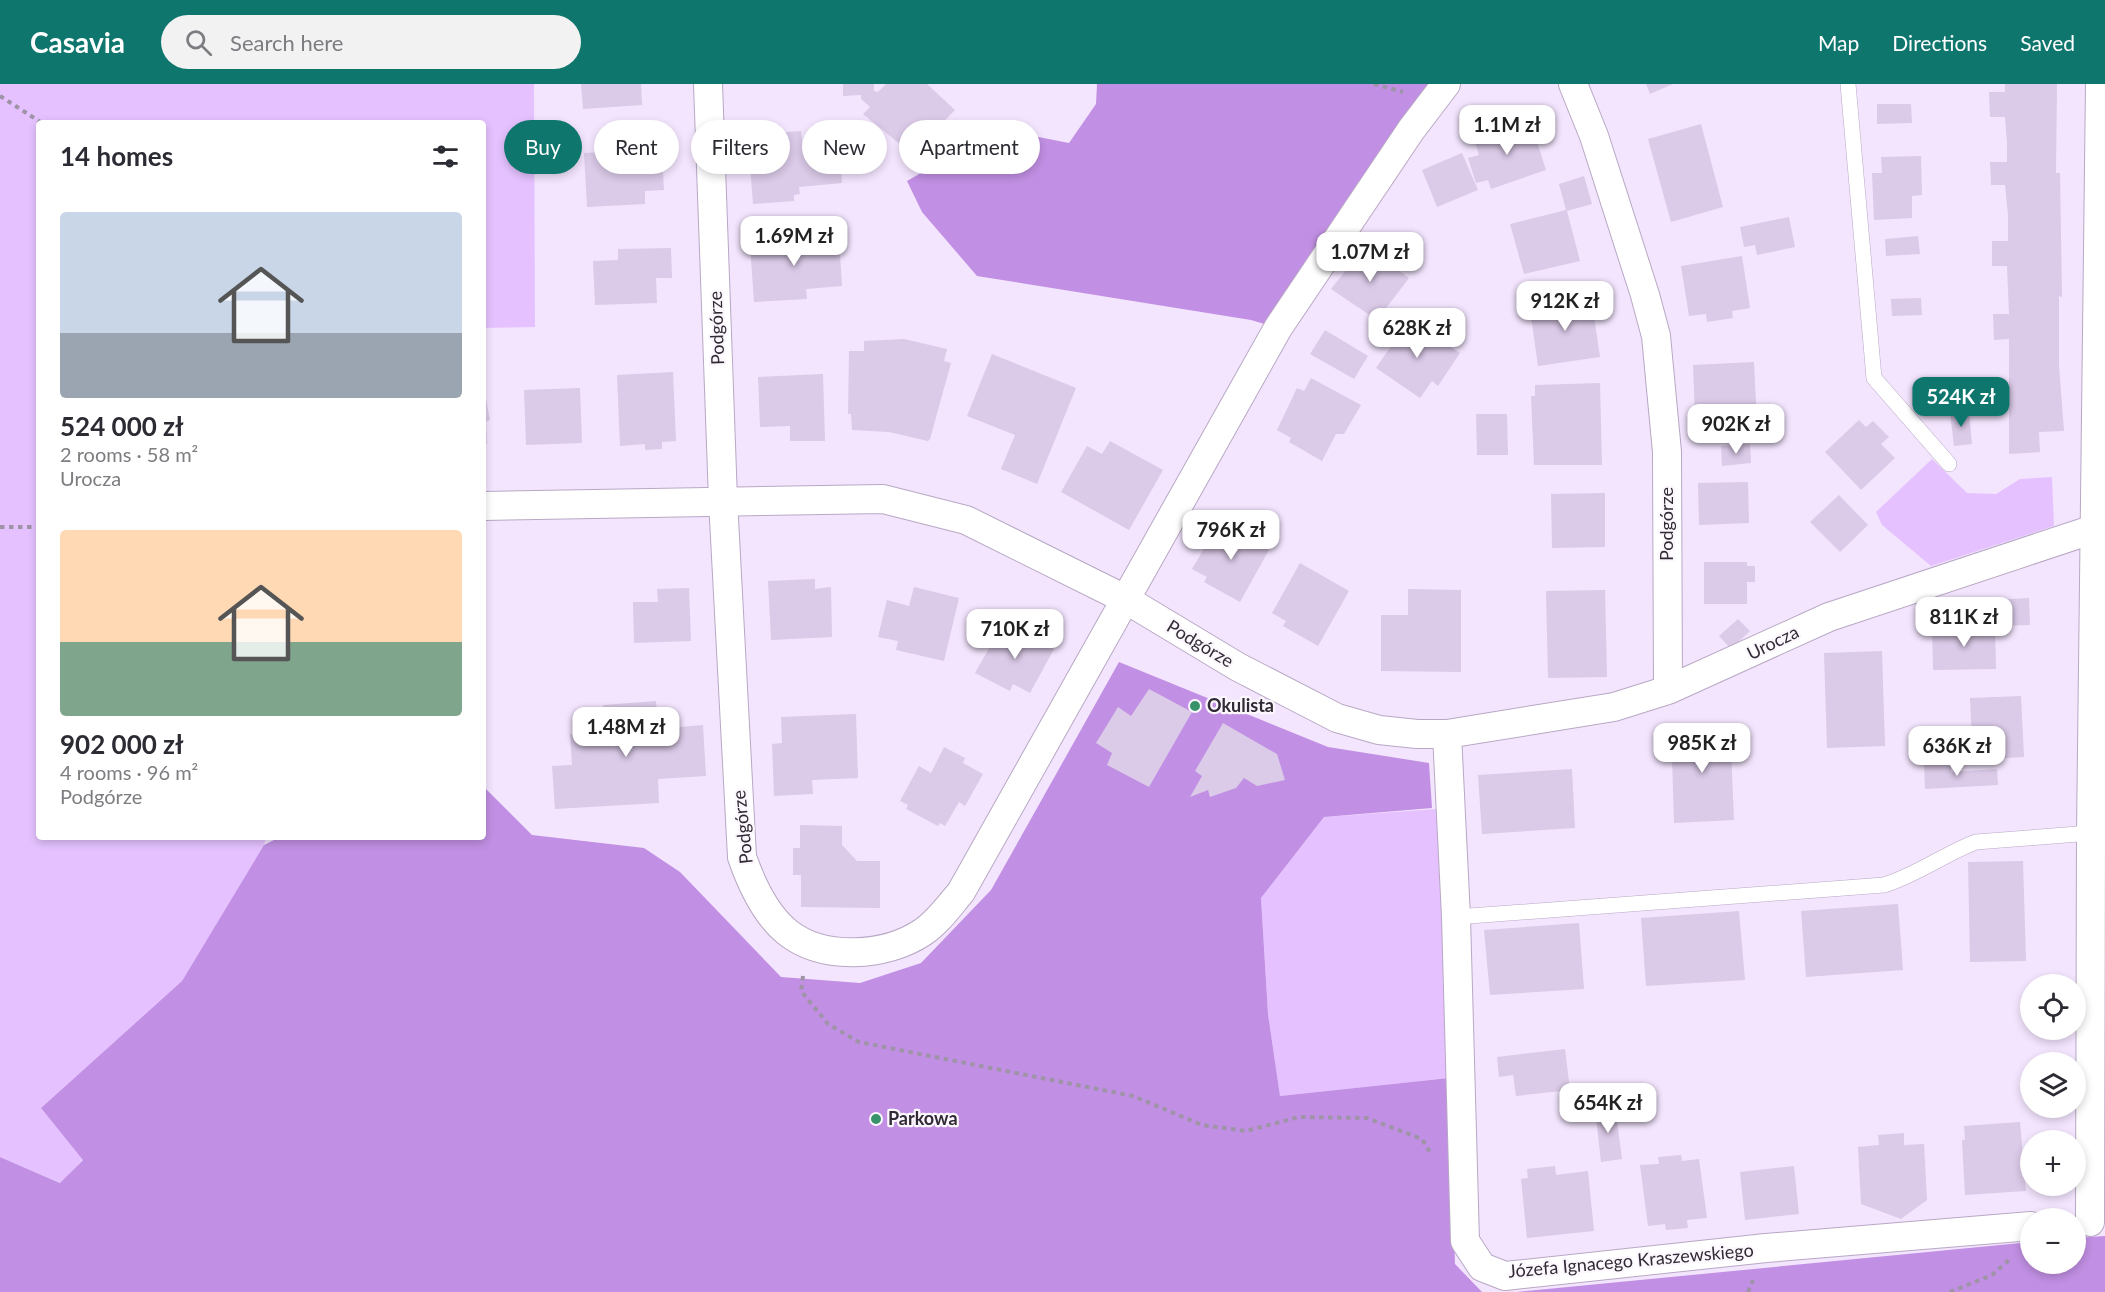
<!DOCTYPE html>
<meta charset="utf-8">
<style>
:root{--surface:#fff;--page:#f2f2f3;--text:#2b2b33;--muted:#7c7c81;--accent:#0f766e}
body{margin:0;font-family:Lato,sans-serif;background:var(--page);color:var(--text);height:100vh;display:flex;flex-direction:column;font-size:22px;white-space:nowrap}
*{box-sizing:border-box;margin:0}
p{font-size:20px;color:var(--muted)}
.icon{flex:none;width:33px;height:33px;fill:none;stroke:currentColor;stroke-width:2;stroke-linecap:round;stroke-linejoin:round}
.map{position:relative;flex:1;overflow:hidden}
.details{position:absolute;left:36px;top:36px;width:450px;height:720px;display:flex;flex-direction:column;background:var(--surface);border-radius:6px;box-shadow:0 3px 9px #0003}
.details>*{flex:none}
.top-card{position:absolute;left:504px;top:36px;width:570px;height:54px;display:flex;gap:12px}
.tools{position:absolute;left:2020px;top:890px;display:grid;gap:12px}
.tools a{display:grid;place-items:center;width:66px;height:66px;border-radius:50%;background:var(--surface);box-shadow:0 3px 9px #0003;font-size:30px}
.price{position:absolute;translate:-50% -51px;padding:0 14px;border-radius:12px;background:#fff;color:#222;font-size:20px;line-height:39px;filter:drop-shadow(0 2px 3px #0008)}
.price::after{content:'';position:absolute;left:50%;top:36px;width:18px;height:14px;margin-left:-9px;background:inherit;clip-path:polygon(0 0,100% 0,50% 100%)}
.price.selected{background:var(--accent);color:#fff}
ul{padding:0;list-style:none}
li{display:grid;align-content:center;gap:12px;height:318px;padding:0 24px}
li span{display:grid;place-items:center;height:186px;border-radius:6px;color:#555}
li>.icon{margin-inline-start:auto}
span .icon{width:108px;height:108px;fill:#fffc;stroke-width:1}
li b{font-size:26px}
h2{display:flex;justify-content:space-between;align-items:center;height:72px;padding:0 24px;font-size:26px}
.chip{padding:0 21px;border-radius:27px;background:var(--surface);box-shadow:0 3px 9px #0003;font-size:21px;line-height:54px}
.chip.selected{background:var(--accent);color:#fff}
header{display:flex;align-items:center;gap:36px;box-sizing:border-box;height:84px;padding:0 30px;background:var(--accent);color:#fff}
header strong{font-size:28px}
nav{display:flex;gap:33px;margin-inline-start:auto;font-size:21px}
.search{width:420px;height:54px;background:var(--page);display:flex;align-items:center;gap:15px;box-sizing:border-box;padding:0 21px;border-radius:33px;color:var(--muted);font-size:22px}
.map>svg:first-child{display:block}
</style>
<header>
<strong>Casavia</strong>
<div class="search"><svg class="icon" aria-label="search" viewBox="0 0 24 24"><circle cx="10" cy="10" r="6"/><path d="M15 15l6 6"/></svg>Search here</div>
<nav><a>Map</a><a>Directions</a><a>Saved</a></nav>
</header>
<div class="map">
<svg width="2105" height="1208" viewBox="0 0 2105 1208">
<rect width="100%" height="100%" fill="#f3e5fe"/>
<path fill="#e5c2ff" d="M0,0h534l1,243 -52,1v-205h-444v714h227l-2,8 -82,136 -141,127 42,51 -22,24 -61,-26z
M1932,375l35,34 29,1 24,-15 32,-2 2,49 -123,40 -49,-41 -6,-13z
M1450,724l-1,270 -169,18 -12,-82 -7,-116 63,-81z"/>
<path fill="#c18fe3" d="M1097,0h349l-168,244 -27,-8 -274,-44 -55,-64 -15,-31 76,-44 35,-4 51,10 27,-39z
M1119,578l209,85 101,16 3,45 -108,9 -63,81 7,116 12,82 169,-18 6,186 27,28h-1482v-135l60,26 23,-23 -42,-52 141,-127 82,-136 16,-8h203v-51l49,49 112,13 36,24 101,105 79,6 61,-20 70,-73z
M2105,1152v56h-588l514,-50v21h45v-25z"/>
<path fill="#dbcae8" d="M581,0h60l1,21 -59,4z
M843,0h31v7l4,1 8,-8h41l28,26 -43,44 -49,-40 7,-7 -9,-8v-4l-18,1z
M1646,0h27l-23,10z
M2005,0h52l-1,89h4l2,124 -3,-1v70l5,65 -25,1 1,20 -31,2v-115l-15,1 -1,-26h16l-2,-48h-15v-25h16v-26l-3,-30h-14l-1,-23h17v-19l-2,-26h-15l-1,-25h16z
M1877,20h34l1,19 -35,1z
M1530,36l16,50 -55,19 -3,-9 -12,3 -8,-25 11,-3 -5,-16z
M1701,40l22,83 -52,15 -23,-83z
M801,47l2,17 36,-3 3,38 -43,4 1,7 -6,1v6l-41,3 -3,-39 15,-1 -3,-30z
M661,54l3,52 -19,1v13l-58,3 -3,-54 40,-2 -1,-11z
M1462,69l16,37 -41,17 -15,-37z
M1921,72l1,39 -10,1v22l-38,2 -2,-47h10l-1,-16z
M1584,92l8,28 -25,7 13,50 -56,13 -14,-50 56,-14 -7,-26z
M1789,133l6,30 -38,8 -2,-10 -11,2 -4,-20z
M798,147l1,10 40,-3 3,48 -36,3 1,10 -53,3 -4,-58 26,-2 4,-10z
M1918,152l2,18 -34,2 -1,-17z
M1365,162l44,32 -32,42 -46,-31z
M671,164l1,30h-16l1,25 -62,2 -2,-44 25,-1v-11z
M1742,172l8,52 -18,3 1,7 -26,4 -1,-8 -17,2 -8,-50z
M1587,210l2,10 3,-1 8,54 -62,9 -8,-56 32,-4 -2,-8z
M1921,214l1,17 -30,1 -1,-17z
M1411,233l18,16 31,20 -22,33 -6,-5 -12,17 -44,-30z
M1325,246l43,26 -14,23 -44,-25z
M904,255l43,10 -3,12 7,2 -21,76 -2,2 -39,-9 -37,-2 -1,-16h-3l1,-63h15v-10z
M992,270l84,34 -39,96 -36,-15 14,-34 -48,-19z
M1754,278l3,62 -39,2v-10l-23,1 -2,-52z
M673,288l3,69 -14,1v7l-17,1v-6l-25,2 -3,-71z
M823,290l2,67h-35v-15l-30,1 -2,-50z
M1311,294l50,27 -17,29h-8l-14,27 -33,-19 2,-4 -14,-8 20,-42 7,3z
M1600,299l2,82h-68l-3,-69h4v-11z
M483,300l7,36 -4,2 1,22h-4z
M580,304l2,55 -56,2 -2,-55z
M1969,327l3,33 -18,2 -4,-33z
M1476,330h31l1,41h-31z
M1859,336l7,7 7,-6 16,16 -8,7 14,14 -34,32 -36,-38z
M1110,357l53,29 -34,60 -68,-38 26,-46 15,8z
M1750,360l1,19 -29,3 -1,-20z
M1748,398l1,41 -50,2 -1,-42z
M1605,409v54l-53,1 -1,-54z
M1839,411l29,30 -28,27 -30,-30z
M1220,437l50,27 -30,54 -36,-20 3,-5 -15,-8z
M1704,478h43v4h8v16h-8v22h-43z
M1300,479l49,28 -31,55 -35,-20 3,-5 -14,-8z
M815,495v10l16,-2 1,50 -61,3 -3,-59z
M914,503l45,11 -15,63 -48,-11 2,-9 -20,-4 9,-37 22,6z
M689,504l2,53 -57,2 -1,-41h25l-1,-13z
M1408,505l53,1v82l-80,-1v-56h27z
M1605,506l2,87 -59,1 -2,-87z
M2029,514l1,27 -35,1 -2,-26z
M1738,535l12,12 -19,18 -12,-13z
M1004,538l50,27 -24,44 -17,-9 -3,7 -35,-18z
M1995,542l1,43 -63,1 -1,-42z
M1882,567l3,95 -58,2 -3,-95z
M1149,605l43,23 -43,75 -42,-22 5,-12 -16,-10 22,-36 13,9z
M2021,612l3,61 -51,3 -3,-62z
M656,617l2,28 45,-4 3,51 -48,3 1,24 -104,6 -3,-43 20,-1 -2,-31h15l-1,-8 20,-21z
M856,630l2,64 -46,2 1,14 -39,2 -2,-52 10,-1 -1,-26z
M1223,639l54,31 8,26 -28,6 -13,-8 -8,10 -26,9 -2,-7 -18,7 12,-21 -7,-5z
M1730,641l4,95 -60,3 -3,-96z
M944,663l21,11 -2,5 20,11 -18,32 -6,-4 -14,24 -5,-3 -2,3 -32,-17 2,-4 -8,-4 19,-35 12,7z
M1951,678v10l46,-3 1,16 -73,4 -1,-25z
M1572,685l3,59 -93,6 -4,-59z
M800,741l42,1v19l15,16h23v47l-79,-1v-32h-8v-27h7z
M2023,777l3,100 -56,1 -2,-100z
M1898,820l5,66 -97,7 -5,-66z
M1739,827l6,69 -99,6 -5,-68z
M1579,839l5,66 -94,6 -6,-65z
M1565,965l5,41 -54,6 -3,-21 -14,2 -2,-20z
M1615,1022l7,53 -21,3 -6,-54z
M2020,1038l6,69 -61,4 -3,-55h3l-1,-14z
M1904,1049v12l20,-1 3,56 -26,19 -40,-15 -3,-57 21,-2 -1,-10z
M1681,1071l1,6 17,-2 8,59 -20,2 1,8 -22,2 -1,-6 -17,2 -8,-61 19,-1 -1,-7z
M1555,1082l1,9 32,-4 6,60 -67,7 -6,-59 7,-1 -1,-9z
M1794,1082l5,48 -54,6 -5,-48z"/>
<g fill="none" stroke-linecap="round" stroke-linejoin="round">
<defs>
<path id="service" d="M1848,0l26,294 75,86
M1456,833l428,-32c33,-10 60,-31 92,-43l115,-9"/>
<path id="minor" d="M708,0l15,416 19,357c9,26 23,57 45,75 36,29 99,25 136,0 15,-10 26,-26 38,-40l317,-564 133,-198 35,-46
M1573,0l21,52 51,159 11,41 11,116 1,238
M483,422l400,-7 83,21 159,79 113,68 99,51 42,12 38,4h30l167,-27 54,-17 161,-73 265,-88h11
M1447,650l9,183 9,324 17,26 23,9 261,-28 265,-22
M2090,1138l1,-389 9,-749"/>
</defs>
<use href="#service" stroke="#b8a8c4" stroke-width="16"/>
<use href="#minor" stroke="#b8a8c4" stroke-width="30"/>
<path stroke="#9e93a7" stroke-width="4" stroke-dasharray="4.5 4.5" stroke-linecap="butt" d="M1374,0l29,8
M0,12l42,27
M0,443h39
M803,892l-2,15 27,33 31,18 274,54 69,29 44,6 53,-14 68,1 55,21 9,15
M1748,1208l5,-12
M1950,1208l42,-17 17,-15"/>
<use href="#service" stroke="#fff" stroke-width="15"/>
<use href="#minor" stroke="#fff" stroke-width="28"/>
</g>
<g fill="#38936a" stroke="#fbf7fd" stroke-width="2">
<circle cx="1195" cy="622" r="6"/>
<circle cx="876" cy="1035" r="6"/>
</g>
<g text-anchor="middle" stroke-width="4.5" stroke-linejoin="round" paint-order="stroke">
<g font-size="18" fill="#312a36" stroke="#fbf7fd">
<text transform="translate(717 244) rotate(-92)" y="6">Podgórze</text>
<text transform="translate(1667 440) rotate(-90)" y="6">Podgórze</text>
<text transform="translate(1773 559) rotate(-26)" y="6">Urocza</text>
<text transform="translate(1200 560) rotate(31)" y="6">Podgórze</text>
<text transform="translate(743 743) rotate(-96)" y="6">Podgórze</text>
<text transform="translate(1631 1177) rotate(-5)" y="6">Józefa Ignacego Kraszewskiego</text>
</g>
<g font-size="18" font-weight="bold" fill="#312a36" stroke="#fbf7fd" text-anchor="start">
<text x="1207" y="628">Okulista</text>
<text x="888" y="1041">Parkowa</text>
</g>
</g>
</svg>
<div class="tools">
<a><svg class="icon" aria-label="locate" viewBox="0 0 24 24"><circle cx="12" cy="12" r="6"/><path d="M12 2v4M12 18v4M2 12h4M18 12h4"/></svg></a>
<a><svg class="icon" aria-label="layers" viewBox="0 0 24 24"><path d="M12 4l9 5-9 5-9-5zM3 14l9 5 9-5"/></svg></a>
<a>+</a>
<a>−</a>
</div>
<b class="price" style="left:1507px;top:72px">1.1M zł</b>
<b class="price" style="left:794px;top:183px">1.69M zł</b>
<b class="price" style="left:1370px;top:199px">1.07M zł</b>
<b class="price" style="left:1565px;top:248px">912K zł</b>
<b class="price" style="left:1417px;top:275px">628K zł</b>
<b class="price selected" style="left:1961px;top:344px">524K zł</b>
<b class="price" style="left:1736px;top:371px">902K zł</b>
<b class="price" style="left:1231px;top:477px">796K zł</b>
<b class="price" style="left:1964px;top:564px">811K zł</b>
<b class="price" style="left:1015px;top:576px">710K zł</b>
<b class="price" style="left:626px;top:674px">1.48M zł</b>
<b class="price" style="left:1702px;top:690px">985K zł</b>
<b class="price" style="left:1957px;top:693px">636K zł</b>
<b class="price" style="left:1608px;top:1050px">654K zł</b>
<div class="top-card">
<a class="chip selected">Buy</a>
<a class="chip">Rent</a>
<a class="chip">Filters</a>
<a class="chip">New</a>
<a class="chip">Apartment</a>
</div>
<section class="details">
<h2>14 homes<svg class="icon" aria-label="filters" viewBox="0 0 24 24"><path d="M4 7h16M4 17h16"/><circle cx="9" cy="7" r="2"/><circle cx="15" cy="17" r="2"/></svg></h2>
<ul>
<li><span style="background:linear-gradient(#c9d6e8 65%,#9aa5b1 0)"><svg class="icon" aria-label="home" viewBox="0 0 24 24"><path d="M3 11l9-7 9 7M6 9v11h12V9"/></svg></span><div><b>524 000 zł</b><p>2 rooms · 58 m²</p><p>Urocza</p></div></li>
<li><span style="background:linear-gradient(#ffd9b3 60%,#7fa58c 0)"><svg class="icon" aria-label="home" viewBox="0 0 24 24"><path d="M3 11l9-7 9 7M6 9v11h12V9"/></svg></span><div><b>902 000 zł</b><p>4 rooms · 96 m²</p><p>Podgórze</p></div></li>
</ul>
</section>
</div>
